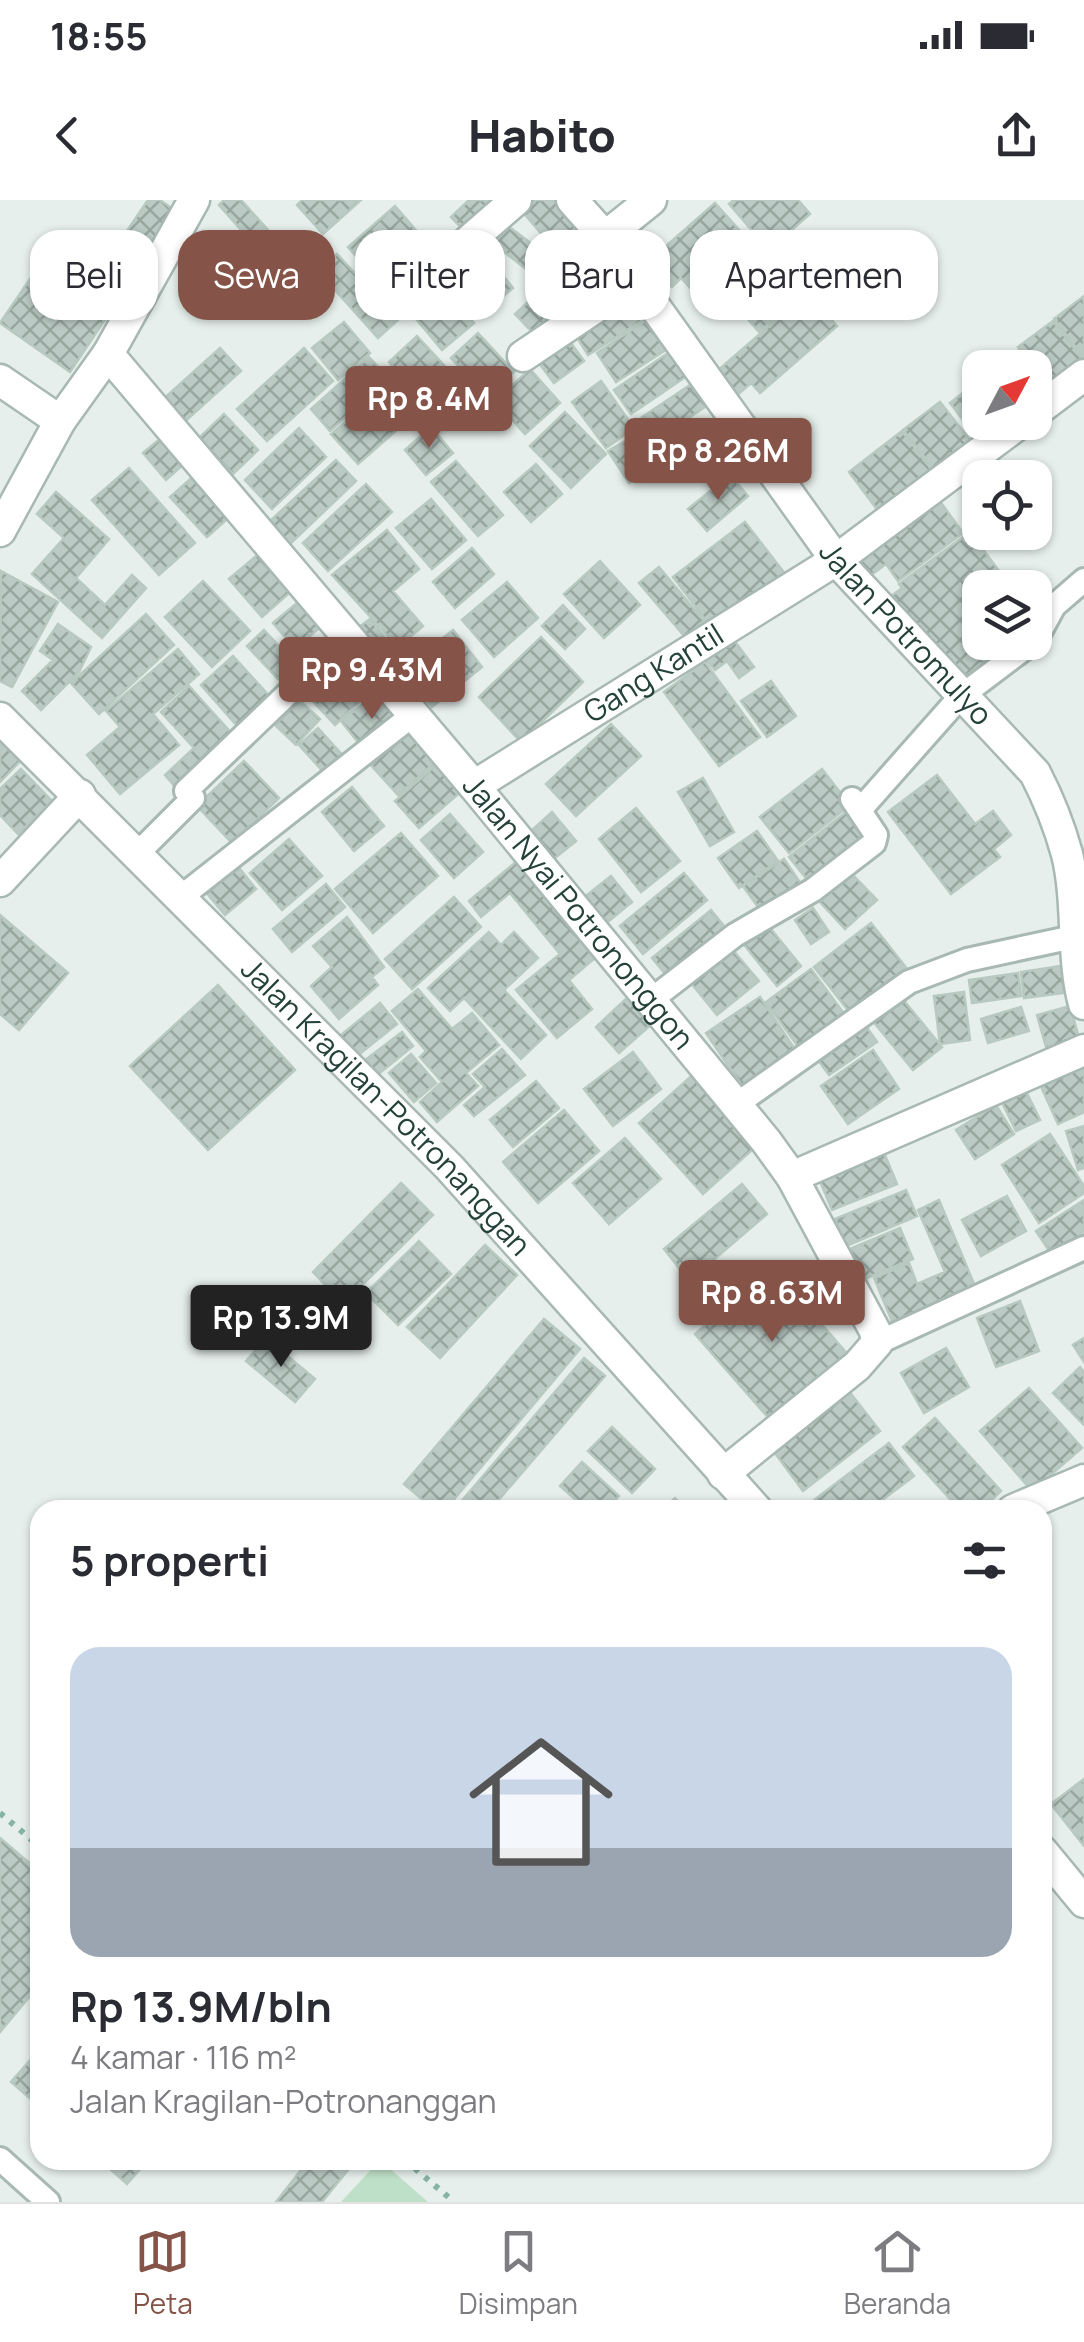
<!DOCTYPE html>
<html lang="id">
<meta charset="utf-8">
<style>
:root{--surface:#fff;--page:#f2f2f3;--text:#2b2b33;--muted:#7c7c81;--line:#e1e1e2;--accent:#855347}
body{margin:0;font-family:Manrope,sans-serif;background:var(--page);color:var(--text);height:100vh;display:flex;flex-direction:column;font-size:38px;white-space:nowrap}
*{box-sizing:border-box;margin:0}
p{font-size:32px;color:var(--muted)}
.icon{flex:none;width:55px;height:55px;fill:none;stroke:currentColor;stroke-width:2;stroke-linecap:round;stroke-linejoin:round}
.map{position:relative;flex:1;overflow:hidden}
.details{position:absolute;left:30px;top:1300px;width:1022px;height:670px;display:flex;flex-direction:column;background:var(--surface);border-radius:30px;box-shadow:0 2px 8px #0004}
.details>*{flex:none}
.hud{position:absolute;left:30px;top:30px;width:1025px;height:90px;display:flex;gap:20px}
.needle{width:65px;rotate:49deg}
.tools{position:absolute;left:962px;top:150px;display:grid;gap:20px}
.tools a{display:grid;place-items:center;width:90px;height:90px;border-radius:20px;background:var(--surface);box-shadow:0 2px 8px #0004;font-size:50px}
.price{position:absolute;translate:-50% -85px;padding:0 22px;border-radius:10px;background:var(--accent);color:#fff;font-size:32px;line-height:65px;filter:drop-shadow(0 2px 5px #0008)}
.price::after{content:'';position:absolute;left:50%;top:60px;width:30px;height:22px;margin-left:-15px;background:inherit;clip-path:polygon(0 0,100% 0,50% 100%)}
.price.selected{background:#222;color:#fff}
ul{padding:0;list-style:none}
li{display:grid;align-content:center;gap:20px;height:530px;padding:0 40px}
li span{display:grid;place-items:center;height:310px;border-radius:30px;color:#555}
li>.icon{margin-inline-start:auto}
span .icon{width:180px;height:180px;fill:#fffc;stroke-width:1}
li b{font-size:42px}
h2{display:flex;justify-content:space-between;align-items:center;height:120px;padding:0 40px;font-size:42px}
.tag{padding:0 35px;border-radius:30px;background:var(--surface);box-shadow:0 2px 8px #0004;font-size:35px;line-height:90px}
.tag.selected{background:var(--accent);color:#fff}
.status{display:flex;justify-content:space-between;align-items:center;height:70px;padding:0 50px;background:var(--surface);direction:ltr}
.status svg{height:28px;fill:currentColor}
header{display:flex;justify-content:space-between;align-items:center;height:130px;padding:0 40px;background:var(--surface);font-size:45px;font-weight:800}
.menu{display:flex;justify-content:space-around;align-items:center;height:140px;border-top:2px solid var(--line);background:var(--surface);font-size:28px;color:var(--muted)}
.menu a{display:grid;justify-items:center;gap:5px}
.menu .selected{color:var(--accent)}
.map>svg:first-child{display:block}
</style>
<div class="status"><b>18:55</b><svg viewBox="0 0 49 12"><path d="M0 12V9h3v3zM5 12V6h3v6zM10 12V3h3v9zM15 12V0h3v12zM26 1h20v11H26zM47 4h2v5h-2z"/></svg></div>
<header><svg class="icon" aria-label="back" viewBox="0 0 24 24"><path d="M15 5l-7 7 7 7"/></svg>Habito<svg class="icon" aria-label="share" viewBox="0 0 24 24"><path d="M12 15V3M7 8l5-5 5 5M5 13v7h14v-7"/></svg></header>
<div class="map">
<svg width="1084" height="2002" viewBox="0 0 1084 2002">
<defs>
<pattern id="building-cross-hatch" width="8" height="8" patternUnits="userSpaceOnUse" patternTransform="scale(2.5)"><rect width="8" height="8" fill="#bbcac4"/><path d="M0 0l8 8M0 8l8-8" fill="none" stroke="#98a6a0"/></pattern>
</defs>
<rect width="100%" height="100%" fill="#e6efeb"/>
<path fill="#bfe0c8" d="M380,1960l48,42h-87z"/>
<path fill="url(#building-cross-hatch)" stroke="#b8c9c2" stroke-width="2.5" d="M148,0h12l17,12 -107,160 -70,-49 58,-85 43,31z
M224,0h17l55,61 -15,14 -62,-70z
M302,0h59l-38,34 -26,-29z
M469,0h40l-39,37 -19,-20z
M533,0h25l25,29 -27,22 -35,-41z
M734,0h64l12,14 -41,36 -40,-46z
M715,3l44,49 -56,50 -22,-24 -9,9 -23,-26z
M395,6l53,61 -47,41 -53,-61z
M508,26l48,36 -15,19 -47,-37z
M584,43l32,45 -29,20 -31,-46z
M782,44l33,38 -56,50 -33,-38z
M483,51l30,37 -33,28 -31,-36z
M337,54l61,66 -20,18 -60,-67z
M557,75l20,22 -42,38 -20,-21z
M443,86l31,37 -32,27 -31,-37z
M632,89l17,27 -61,39 -17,-27z
M808,92l29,34 -77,67 -9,-10 -16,14 -20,-24z
M1084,96v62l-30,-39z
M648,119l19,30 -51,33 -19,-29z
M1053,121l31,40 -31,31 -35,-45z
M344,122l26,31 -32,27 -26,-32z
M563,132l21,29 -30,22 -22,-29z
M478,133l36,39 -27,25 -36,-39z
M417,136l62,67 -28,26 -62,-67z
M220,148l21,23 -60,54 -21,-23z
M304,148l29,33 -66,60 -30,-32z
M1019,150l13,18h-36z
M671,151l16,25 -56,38 -17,-24z
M369,157l20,22 -59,52 -19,-22z
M530,169l30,34 -35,31 -30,-33z
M1035,171l17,22 -17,13z
M601,181l33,47 -28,20 -34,-46z
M978,181l2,25 -17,14 -13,-17z
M693,183l15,22 -51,34 -15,-22z
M390,184l25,30 -57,50 -27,-30z
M940,202l34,43 -37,28 -34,-43z
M980,208v14h30l-27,23 -20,-24z
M565,212l41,42 -35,34 -41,-42z
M224,214l34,36 -25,24 -34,-36z
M431,227l22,26 -27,22 -21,-25z
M299,228l27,29 -54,52 -27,-29z
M902,231l33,43 -53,42 -33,-44z
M161,238l23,26 -18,16 -23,-27z
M629,239l20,32 -20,12 -21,-32z
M336,260l20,21 -66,63 -21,-22z
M456,261l47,54 -25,21 -47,-54z
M536,264l26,30 -31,28 -27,-30z
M129,268l66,75 -36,32 -67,-75z
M196,274l37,40 -26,23 -37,-40z
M730,275l18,21 -41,35 -19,-22z
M366,284l26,28 -64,59 -25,-28z
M56,292l53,47 -33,39 29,27 27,-30 14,13 -44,50 -70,-64 32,-36 -27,-24z
M934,293l29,40 -65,48 -12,-17 -19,14 -18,-23z
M431,299l35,41 -34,29 -36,-41z
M745,322l41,53 -72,56 -41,-54z
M387,330l32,39 -26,22 30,35 -25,21 -66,-72z
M970,332l35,47 8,-5 10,14h-43v54h31l-45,34 -5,-7 -12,9 -59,-81 12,-9 -3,-4z
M472,348l22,26 -39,34 -22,-26z
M262,351l33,37 -33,29 -33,-38z
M600,361l40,44 -36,33 -40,-44z
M659,367l45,54 -19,16 -46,-54z
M1,371l57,31 -46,85 -12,-6z
M203,381l47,50 -38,36 -47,-50z
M507,382l31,36 -44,39 -32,-37z
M303,398l22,25 -30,26 -22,-26z
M563,405l22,24 -20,20 -23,-23z
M146,414l28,31 -75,69 -28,-31z
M370,419l28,35 -14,12 -29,-36z
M58,424l33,23 -12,25 -38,38 -19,-19 31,-31 -13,-9z
M264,430l31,33 -17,16 -31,-33z
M453,430l29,37 -50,40 -30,-37z
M730,435l24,32 -15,11 -12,-17 -12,9 -12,-14z
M541,437l42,45 -62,60 -42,-45z
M345,442l16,16 -9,8 21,23 -38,36 -27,-29 20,-18 -10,-11z
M178,449l21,25 -46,40 26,31 -59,49 -33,-39 33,-28 -14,-16z
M233,456l39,43 -33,29 -38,-43z
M705,462l55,75 -41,29 -55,-74z
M771,481l25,35 -29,21 -26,-36z
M189,486l45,50 -56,54 -13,-15 29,-27 -33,-36z
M378,492l24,30 -37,29 -24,-30z
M299,500l21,19 -24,26 -21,-20z
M411,524l29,34 -42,37 -29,-32z
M611,524l30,32 -65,60 -30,-32z
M318,528l28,31 -19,17 -28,-31z
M0,532l25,24 -25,26z
M244,561l35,37 -47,45 -35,-37z
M438,563l25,27 -44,38 -24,-27z
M21,569l31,32 -34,33 -18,-19v-26z
M822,569l28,36 -61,48 -29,-36z
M937,575l38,49 18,-13 18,24 -17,14 6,8 -49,37 -63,-82z
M703,578l31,54 -24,14 -32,-54z
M352,587l32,39 -30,25 -32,-39z
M636,608l44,53 -39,31 -42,-53z
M850,609l25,31 -61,48 -25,-31z
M552,612l24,29 -31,25 -23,-27z
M450,614l33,38 -29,26 -33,-38z
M757,631l21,30 -39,27 -21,-30z
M401,633l37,43 -65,57 -38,-44z
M289,639l33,37 -40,34 -32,-37z
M784,659l19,28 -40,27 -20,-28z
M516,662l80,95 -27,23 23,29 -35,29 -41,-48 44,-36 -50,-61 -29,24 -12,-16z
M236,664l20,25 -31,26 -21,-25z
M684,673l23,27 -64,54 -23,-28z
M851,673l26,27 -32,29 -25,-27z
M611,676l21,26 -33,27 -22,-26z
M326,684l19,23 -53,45 -19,-23z
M454,697l27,30 -69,62 -27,-30z
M813,708l16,24 -18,12 -16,-24z
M711,710l18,22 -59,48 -18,-22z
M0,715l68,58 -49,57 -19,-16z
M347,717l37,50 -12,10 6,8 -39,34 -28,-33 21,-19 -19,-21z
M762,718l39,48 -24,20 -39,-49z
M871,723l37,47 -57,44 -37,-47z
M489,732l12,13 13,-13 24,26 -34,32 42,45 -25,24 -57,-61 -14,13 -22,-23z
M727,743l32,38 -42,34 -31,-38z
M1061,766l3,27 -40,5 -3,-26z
M811,769l34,46 -46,33 -33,-46z
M1018,773l3,23 -49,7 -3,-23z
M218,785l77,85 -87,80 -78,-84z
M418,789l34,40 20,-16 27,32 -33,28 12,13 -41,36 -17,-20 22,-20 -22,-25 6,-6 -34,-40z
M896,791l46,56 -29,23 -46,-56z
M964,792l6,48 -30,4 -6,-48z
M629,796l24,27 -34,30 -23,-26z
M760,797l40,60 -53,36 -41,-60z
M380,803l17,21 -40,32 -17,-20z
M1070,806l11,39 -33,9 -11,-39z
M1021,807l8,24 -41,12 -7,-24z
M861,819l16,23 -48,33 -16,-22z
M402,832l11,14 -37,30 -12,-15z
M502,849l23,26 -51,41 -10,-11 21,-18 -12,-13z
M873,850l26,39 -51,35 -27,-38z
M633,852l28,37 -48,37 -29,-37z
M411,854l25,29 -22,19 -25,-29z
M1084,861v51l-26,12 -19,-42z
M697,871l64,71 -58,52 -64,-71z
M536,881l23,27 -46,39 -23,-27z
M1021,881l19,39 -24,11 -19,-39z
M996,905l18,29 -39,25 -19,-29z
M564,910l35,41 -61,52 -35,-41z
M1084,926v42l-6,2 -12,-39z
M1050,934l34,52v7l-45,30 -37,-58z
M625,938l36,41 -52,45 -36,-41z
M880,943l17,41 -65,26 -17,-41z
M401,983l32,32 -90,89 -30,-32z
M742,984l25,30 -78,67 -25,-32z
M906,990l11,26 -71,30 -11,-27z
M1007,996l19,35 -45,25 -19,-36z
M939,1000l38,91 -83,35 -20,-48 35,-15 8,21 28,-12 -27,-62z
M1084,1000v39l-30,19 -18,-27z
M900,1028l13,31 -51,21 -12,-31z
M419,1041l32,33 -53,51 -32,-32z
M485,1045l32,30 -77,83 -33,-31z
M772,1067l77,89 -76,67 -78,-89z
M1020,1101l19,50 -43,16 -19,-49z
M544,1119l36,30 -135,161h-10l-31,-26z
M266,1138l49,41 -20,23 -49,-41z
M1084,1138v24l-11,-17z
M946,1148l23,39 -45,26 -23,-40z
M584,1158l21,18 -115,134h-36z
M1080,1167l4,5v53l-31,-32z
M1029,1188l53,60 -50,43 -52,-60z
M848,1190l32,41 -77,60 -31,-42z
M935,1218l66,73 -20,19h-21l-57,-63z
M612,1227l43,42 -23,24 -44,-42z
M889,1243l25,33 -45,34h-68z
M582,1262l37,34 -13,14h-19l-27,-24z
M675,1298l11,12h-24z
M1084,1579v67l-33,-42z
M0,1638l40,34v112l-40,48z
M40,1849v58l-29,-25z
M100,1960h48l-21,24z
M297,1960h59l-34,42h-46l28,-36z"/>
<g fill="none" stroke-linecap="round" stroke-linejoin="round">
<defs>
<path id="service" d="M1035,441l19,-35 30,-26
M860,610l100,-113 73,-55
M138,653l55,-55 -7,-7 162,-155
M181,697l233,-183
M651,800l84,-65 78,-45 61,-47 2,-8 -24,-36
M737,904l172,-122 58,-22 106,-23
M877,1143l207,-95
M0,1959l48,43"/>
<g id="minor">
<path id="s1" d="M572,0l33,37 231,323 199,213c13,25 24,52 32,81 12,48 4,101 17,150"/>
<path d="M605,37l46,-37"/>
<path d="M448,59l68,-59"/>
<path id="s2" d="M108,154l366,432 292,355 26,36 83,154 2,12 -20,23 -134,108"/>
<path d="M523,156l113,-76"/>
<path d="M0,180l60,41 -60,110"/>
<path d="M1035,212l49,-37"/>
<path d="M60,221l48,-67 86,-154"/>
<path id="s3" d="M0,518l449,449 308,343"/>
<path id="s4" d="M474,586l362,-226 185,-138"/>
<path d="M0,681l80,-86"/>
<path d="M792,977l292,-127"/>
<path d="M1013,1310l71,-30"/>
<path d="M1042,1651l42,51"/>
</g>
</defs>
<use href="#service" stroke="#a8b8b2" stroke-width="28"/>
<use href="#minor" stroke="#a8b8b2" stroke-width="35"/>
<path stroke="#86b3a5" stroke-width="6" stroke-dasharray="5 8" stroke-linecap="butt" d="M0,1613l40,34
M405,1960l49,42"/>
<use href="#service" stroke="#fff" stroke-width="22"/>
<use href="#minor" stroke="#fff" stroke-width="30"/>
</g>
<g text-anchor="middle" stroke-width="10" stroke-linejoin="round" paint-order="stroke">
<g font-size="30" fill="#24423a" stroke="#f7fbf9">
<text dy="10" stroke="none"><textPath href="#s1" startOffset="548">Jalan Potromulyo</textPath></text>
<text dy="10" stroke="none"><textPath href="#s4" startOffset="212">Gang Kantil</textPath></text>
<text dy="10" stroke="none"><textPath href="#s2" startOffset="730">Jalan Nyai Potrononggon</textPath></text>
<text dy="10" stroke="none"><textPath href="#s3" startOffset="548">Jalan Kragilan-Potronanggan</textPath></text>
</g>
</g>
</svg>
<div class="tools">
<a><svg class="needle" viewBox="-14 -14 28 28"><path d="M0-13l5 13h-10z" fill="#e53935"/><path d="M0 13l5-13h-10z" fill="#7c7c81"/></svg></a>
<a><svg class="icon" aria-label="locate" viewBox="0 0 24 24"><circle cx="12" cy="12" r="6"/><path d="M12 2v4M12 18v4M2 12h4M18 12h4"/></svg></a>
<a><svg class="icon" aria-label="layers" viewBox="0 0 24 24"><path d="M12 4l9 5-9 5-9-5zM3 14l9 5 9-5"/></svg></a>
</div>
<b class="price" style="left:429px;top:251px">Rp 8.4M</b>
<b class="price" style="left:718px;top:303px">Rp 8.26M</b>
<b class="price" style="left:372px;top:522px">Rp 9.43M</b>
<b class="price" style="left:772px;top:1145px">Rp 8.63M</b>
<b class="price selected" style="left:281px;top:1170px">Rp 13.9M</b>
<div class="hud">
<a class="tag">Beli</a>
<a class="tag selected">Sewa</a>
<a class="tag">Filter</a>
<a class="tag">Baru</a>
<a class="tag">Apartemen</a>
</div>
<section class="details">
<h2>5 properti<svg class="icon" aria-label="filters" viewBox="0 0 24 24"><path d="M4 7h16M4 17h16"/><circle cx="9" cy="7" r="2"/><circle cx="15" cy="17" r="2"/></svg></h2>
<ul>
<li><span style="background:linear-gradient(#c9d6e8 65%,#9aa5b1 0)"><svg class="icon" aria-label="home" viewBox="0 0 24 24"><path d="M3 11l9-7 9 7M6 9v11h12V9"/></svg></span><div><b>Rp 13.9M/bln</b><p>4 kamar · 116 m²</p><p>Jalan Kragilan-Potronanggan</p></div></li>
</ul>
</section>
</div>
<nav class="menu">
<a class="selected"><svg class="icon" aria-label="map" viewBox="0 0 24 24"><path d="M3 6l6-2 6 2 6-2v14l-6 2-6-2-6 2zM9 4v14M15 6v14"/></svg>Peta</a>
<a><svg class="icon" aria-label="saved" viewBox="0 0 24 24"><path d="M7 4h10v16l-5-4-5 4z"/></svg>Disimpan</a>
<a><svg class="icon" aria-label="home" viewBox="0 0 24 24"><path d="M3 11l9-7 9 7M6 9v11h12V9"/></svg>Beranda</a>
</nav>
